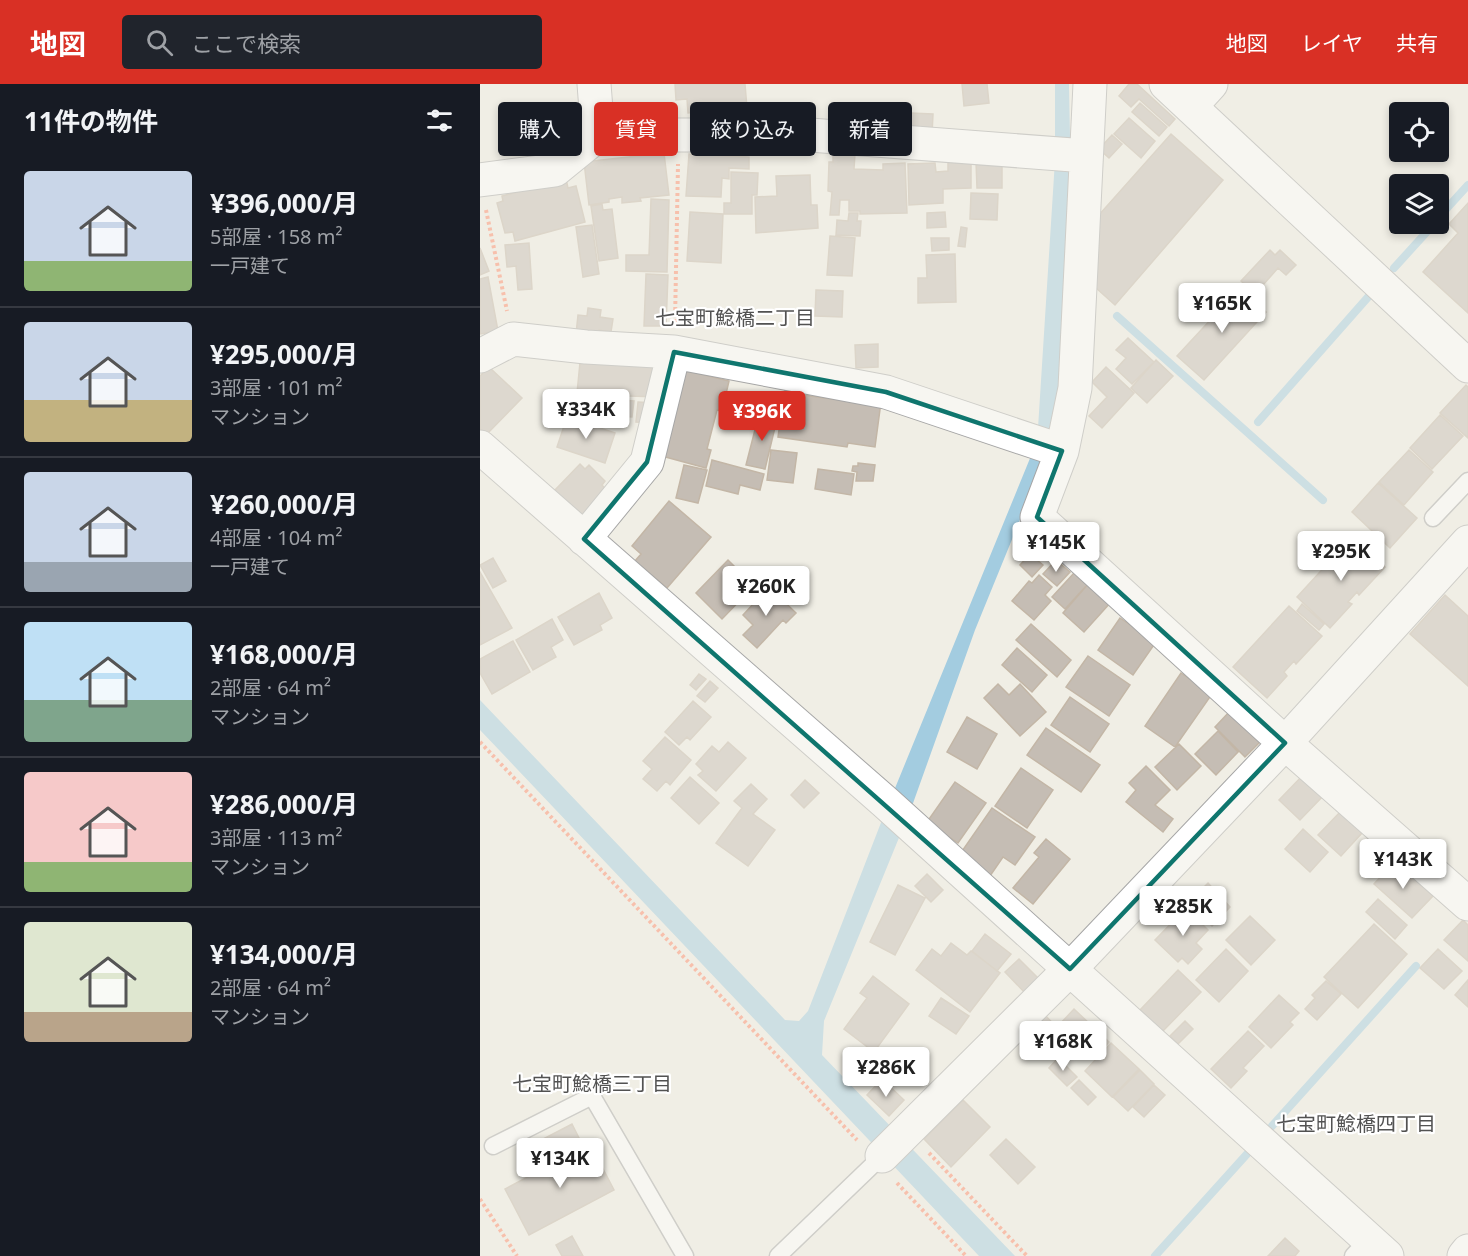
<!DOCTYPE html>
<html lang="ja">
<meta charset="utf-8">
<style>
:root{--surface:#171b24;--page:#20242c;--text:#f1f3f6;--muted:#9ea1a6;--line:#363941;--accent:#d93025}
body{margin:0;font-family:"Noto Sans","Noto Sans JP",sans-serif;background:var(--page);color:var(--text);height:100vh;display:flex;flex-direction:column;font-size:22px;white-space:nowrap}
*{box-sizing:border-box;margin:0}
p{font-size:20px;color:var(--muted)}
.icon{flex:none;width:33px;height:33px;fill:none;stroke:currentColor;stroke-width:2;stroke-linecap:round;stroke-linejoin:round}
.map{position:relative;flex:1;overflow:hidden}
.details{display:flex;flex-direction:column;background:var(--surface);width:480px}
.details>*{flex:none}
.hud{position:absolute;left:18px;top:18px;width:570px;height:54px;display:flex;gap:12px}
.tools{position:absolute;left:909px;top:18px;display:grid;gap:12px}
.tools a{display:grid;place-items:center;width:60px;height:60px;border-radius:6px;background:var(--surface);box-shadow:0 3px 9px #0003;font-size:30px}
.price{position:absolute;translate:-50% -51px;padding:0 14px;border-radius:6px;background:#fff;color:#222;font-size:20px;line-height:39px;filter:drop-shadow(0 2px 3px #0008)}
.price::after{content:'';position:absolute;left:50%;top:36px;width:18px;height:14px;margin-left:-9px;background:inherit;clip-path:polygon(0 0,100% 0,50% 100%)}
.price.selected{background:var(--accent);color:#fff}
ul{padding:0;list-style:none}
li{display:flex;align-items:center;gap:18px;height:150px;padding:0 24px}
li+li{border-top:2px solid var(--line)}
li span{display:grid;place-items:center;flex:none;width:168px;height:120px;border-radius:6px;color:#555}
li>.icon{margin-inline-start:auto}
span .icon{width:72px;height:72px;fill:#fffc;stroke-width:1}
li b{font-size:26px}
h2{display:flex;justify-content:space-between;align-items:center;height:72px;padding:0 24px;font-size:26px}
.chip{padding:0 21px;border-radius:6px;background:var(--surface);box-shadow:0 3px 9px #0003;font-size:21px;line-height:54px}
.chip.selected{background:var(--accent);color:#fff}
header{display:flex;align-items:center;gap:36px;box-sizing:border-box;height:84px;padding:0 30px;background:var(--accent);color:#fff}
header strong{font-size:28px}
nav{display:flex;gap:33px;margin-inline-start:auto;font-size:21px}
.search{width:420px;height:54px;background:var(--page);display:flex;align-items:center;gap:15px;box-sizing:border-box;padding:0 21px;border-radius:6px;color:var(--muted);font-size:22px}
main{display:flex;flex:1;min-height:0}
.map>svg:first-child{display:block}
</style>
<header>
<strong>地図</strong>
<div class="search"><svg class="icon" aria-label="search" viewBox="0 0 24 24"><circle cx="10" cy="10" r="6"/><path d="M15 15l6 6"/></svg>ここで検索</div>
<nav><a>地図</a><a>レイヤ</a><a>共有</a></nav>
</header>
<main>
<section class="details">
<h2>11件の物件<svg class="icon" aria-label="filters" viewBox="0 0 24 24"><path d="M4 7h16M4 17h16"/><circle cx="9" cy="7" r="2"/><circle cx="15" cy="17" r="2"/></svg></h2>
<ul>
<li><span style="background:linear-gradient(#c9d6e8 75%,#8fb573 0)"><svg class="icon" aria-label="home" viewBox="0 0 24 24"><path d="M3 11l9-7 9 7M6 9v11h12V9"/></svg></span><div><b>¥396,000/月</b><p>5部屋 · 158 m²</p><p>一戸建て</p></div></li>
<li><span style="background:linear-gradient(#c9d6e8 65%,#c2b280 0)"><svg class="icon" aria-label="home" viewBox="0 0 24 24"><path d="M3 11l9-7 9 7M6 9v11h12V9"/></svg></span><div><b>¥295,000/月</b><p>3部屋 · 101 m²</p><p>マンション</p></div></li>
<li><span style="background:linear-gradient(#c9d6e8 75%,#9aa5b1 0)"><svg class="icon" aria-label="home" viewBox="0 0 24 24"><path d="M3 11l9-7 9 7M6 9v11h12V9"/></svg></span><div><b>¥260,000/月</b><p>4部屋 · 104 m²</p><p>一戸建て</p></div></li>
<li><span style="background:linear-gradient(#bfe0f5 65%,#7fa58c 0)"><svg class="icon" aria-label="home" viewBox="0 0 24 24"><path d="M3 11l9-7 9 7M6 9v11h12V9"/></svg></span><div><b>¥168,000/月</b><p>2部屋 · 64 m²</p><p>マンション</p></div></li>
<li><span style="background:linear-gradient(#f6c9c9 75%,#8fb573 0)"><svg class="icon" aria-label="home" viewBox="0 0 24 24"><path d="M3 11l9-7 9 7M6 9v11h12V9"/></svg></span><div><b>¥286,000/月</b><p>3部屋 · 113 m²</p><p>マンション</p></div></li>
<li><span style="background:linear-gradient(#dfe7d0 75%,#b9a48a 0)"><svg class="icon" aria-label="home" viewBox="0 0 24 24"><path d="M3 11l9-7 9 7M6 9v11h12V9"/></svg></span><div><b>¥134,000/月</b><p>2部屋 · 64 m²</p><p>マンション</p></div></li>
</ul>
</section>
<div class="map">
<svg width="988" height="1172" viewBox="0 0 988 1172">
<rect width="100%" height="100%" fill="#f0eee5"/>
<path fill="#a3cce0" d="M575,0h14l2,105 -14,221 -13,51 -69,169 -63,176 -88,215 -2,34 193,201h-36l-499,-526v-30l305,320 14,1 9,-10 74,-191 151,-369 5,-23 17,-268z"/>
<g fill="none" stroke-linecap="round" stroke-linejoin="round">
<path stroke="#a3cce0" stroke-width="8" d="M958,134l30,-33
M914,184l40,-44
M637,232l206,184
M778,338l111,-126
M792,1042l144,-160
M675,1172l92,-102"/>
</g>
<path fill="#c5bdb4" stroke="#c3b6a6" stroke-width="1.5" d="M195,0h70l2,24 -59,5 -1,-14 -11,1z
M482,0h25l2,19 -25,3z
M649,0h8l38,35 -6,7 -30,-27 -8,8 -12,-11z
M660,19l27,24 -8,9 -27,-24z
M407,28l46,2 -1,21 -46,-2z
M649,34l26,23 -14,17 -27,-24z
M691,50l52,46 -108,125 -19,-17 2,-72z
M632,51l10,9 -13,14 -10,-9z
M184,69l5,42 -29,3 1,3 -19,2v-6l-13,2v3l-20,3 -5,-43z
M209,70l60,3v12l-20,-1v11l-7,-1 -1,19 -35,-1z
M353,70h22l-1,15 29,1v-6l22,-1 2,50 -47,1v-3h-11v-11h-9l-1,15h-9l2,-23 -4,-1 1,-29h4z
M491,77v27l-28,1v14l-34,2 -1,-41 27,-1 1,9 12,-1v-9z
M522,77v27h-25l-1,-26z
M251,88l27,1 -1,22h-5v19h-28v-11h7z
M330,91l1,30h6l1,23 -62,5 -1,-36 22,-1 -1,-20z
M86,95l2,9 8,-2 9,36 -70,19 -2,-9 -8,1 -8,-30 6,-2 -1,-5z
M491,109l27,1 -1,26 -27,-1z
M171,115l18,1 -2,72 -41,-1v-16h23z
M988,119v110l-45,-41 35,-39 -9,-9z
M122,120l1,6 9,-1 6,49 -19,3 -8,-55z
M210,128l33,2 -2,49 -34,-2z
M465,128l1,15 -19,1v-15z
M369,129h9l-1,8h4l-1,15 -24,-1 1,-15 11,1z
M112,141l7,49 -16,3 -7,-50z
M481,143l6,1 -2,19 -7,-1z
M350,152l25,2 -3,38 -25,-1z
M451,154h18v12l-17,1z
M49,159l3,46 -14,1 -2,-24 -9,1 -2,-22z
M0,164l9,23 -9,4z
M790,166l5,5 5,-5 16,15 -10,10 -8,-7 -23,26 -14,-13z
M475,170l1,48 -38,1v-25h9l-1,-23z
M166,190l22,1 -2,51h-22z
M8,193l10,54 -18,3v-55z
M760,204l26,24 -62,68 -27,-24z
M336,206l27,1 -1,26 -27,-1z
M108,224l13,2 -1,7 13,2 -2,13 -12,-2 -1,6 -22,-2 2,-19 9,1z
M648,254l26,24 -22,22 -16,-15 10,-11 -10,-8z
M398,260v23l-22,1 -1,-23z
M101,268l78,9 -3,36 -53,-2 -2,21 -26,-2z
M676,276l17,16 -26,27 -16,-15z
M9,283l33,31 -36,37 -6,-6v-53z
M626,283l28,26 -32,35 -13,-12 18,-19 -15,-15z
M201,285l48,12 -7,30 -5,-1 -10,39 4,1 -5,18 -48,-13z
M986,301l2,2v51l-28,-25z
M305,304l19,2 -1,5 53,7h25l-6,45 -27,-4 -1,4 -69,-10z
M139,316l15,1 -2,16 -14,-1z
M158,318l16,1 -2,20 -16,-1z
M279,330l18,5 -12,50 -19,-4z
M960,331l23,21 -31,33 -22,-21z
M87,333l48,16 -10,30 -48,-16z
M291,366l26,3 -4,30 -26,-3z
M929,366l24,22 -29,33 -25,-23z
M232,376l52,14 -4,16 -20,-5 -2,9 -32,-8z
M378,379l17,2 -2,16h-17l1,-9 -5,-1 1,-5h5z
M100,380l5,5 4,-4 16,16 -3,4 6,7 -26,27 -28,-28z
M204,381l23,5 -9,33 -22,-5z
M338,385l36,5 -3,21 -36,-6z
M898,399l39,35 -27,30 -38,-36z
M189,417l42,36 -44,51 -32,-27 6,-7 -9,-8z
M872,453l33,30 -26,28 -2,-3 -9,10 4,2 -22,24 -33,-31z
M550,470l13,11 -11,12 -12,-12z
M13,474l13,23 -13,7 -13,-23z
M248,476l26,26 -32,33 -26,-26z
M576,476l14,12 -13,14 -14,-12z
M0,488l32,56 -32,17z
M594,489l13,12 -22,24 -13,-12z
M559,491l13,12 -7,8 6,6 -17,19 -22,-19 17,-20 3,2z
M609,499l22,19 -27,30 -21,-19z
M289,503l27,26 -10,10 -3,-3 -26,28 -14,-13 10,-10 -10,-10z
M119,509l13,25 -12,7 2,5 -28,15 -16,-28z
M965,511l23,21v70l-58,-52z
M822,520l22,20 -5,6 -22,-19z
M809,522l33,30 -26,28 -2,-3 -10,11 3,4 -20,22 -34,-31z
M640,534l36,24 -23,33 -35,-25z
M72,535l11,21 -12,7 5,10 -23,13 -17,-30z
M551,540l40,36 -14,17 -41,-37z
M33,557l17,31 -38,22 -12,-21v-14z
M537,564l30,27 -15,17 -30,-27z
M608,572l42,29 -21,31 -43,-29z
M701,589l31,21 -37,53 -30,-21z
M219,590l7,5 -10,11 -6,-5z
M230,597l8,7 -13,14 -8,-6z
M518,600l11,11 11,-11 26,28 -26,24 -36,-38z
M590,613l39,27 -19,28 -39,-27z
M213,617l18,16 -21,23 -3,-3 -8,8 -14,-13z
M750,627l30,31 -15,15 -30,-30z
M487,633l30,17 -20,35 -30,-17z
M566,644l54,37 -19,27 -54,-37z
M738,647l20,21 -22,23 -21,-21z
M185,653l26,23 -21,25 -4,-4 -9,10 -14,-12 9,-10 -9,-8z
M248,658l18,16 -30,33 -18,-16 5,-4 -7,-7 16,-18 7,6z
M699,660l22,22 -24,24 -22,-23z
M666,682l24,24 -15,15 18,14 -10,13 -37,-30 10,-12 -7,-7z
M541,684l32,22 -26,38 -32,-22z
M824,690l21,20 -25,26 -21,-20z
M210,693l29,26 -20,21 -28,-26z
M325,696l14,13 -15,15 -13,-13z
M475,698l31,21 -28,40 -31,-21z
M271,700l16,15 -14,15 22,16 -27,36 -32,-23 26,-35 -8,-7z
M512,724l43,29 -20,28 -12,-8 -13,19 -30,-22z
M861,727l22,21 -22,24 -23,-21z
M823,745l25,23 -18,20 -25,-23z
M566,755l24,20 -37,45 -20,-16 26,-31 -5,-4z
M915,777l38,35 -21,22 -38,-34z
M447,790l16,16 -12,12 -16,-16z
M728,799l22,24 -18,19 -24,-23z
M418,801l27,13 -30,57 -25,-13z
M898,815l29,26 -12,14 -29,-27z
M706,824l22,22 -12,13 6,6 -14,15 -6,-6 -4,4 -23,-22z
M770,832l25,24 -24,25 -25,-25z
M983,836l5,5v36l-24,-21z
M894,840l33,30 -49,54 -34,-31z
M505,850l26,20 -14,17 -25,-20z
M471,859l16,12 4,-4 29,22 -30,39 -54,-42 16,-21 9,7z
M746,865l22,22 -29,31 -23,-22z
M958,865l24,22 -18,18 -24,-21z
M539,875l21,21 -14,14 -21,-22z
M698,886l23,22 -39,40 -22,-22z
M393,892l36,28 -35,48 -30,-23 23,-31 -7,-5z
M988,896v27l-13,-12z
M846,897l15,13 -24,26 -12,-11 10,-11 -3,-3z
M799,911l20,18 -9,9 3,3 -22,23 -22,-21z
M461,914l28,18 -13,18 -27,-18z
M594,925l35,33 -15,16 -35,-33z
M564,930l16,17 -20,20 -17,-17z
M705,937l8,8 -15,15 -8,-8z
M768,947l16,15 -21,22 4,3 -16,17 -20,-19z
M631,959l28,26 -27,28 -27,-26z
M578,974l19,19 -10,9 -18,-18z
M660,986l14,14 -26,27 -15,-14z
M402,995l22,21 -15,16 -22,-21z
M599,996l17,17 -8,8 -17,-17z
M674,1001l11,10 -21,22 -11,-10z
M483,1016l27,27 -39,40 -27,-28z
M92,1040l8,16 -29,15 -8,-16z
M526,1055l29,28 -17,17 -28,-29z
M110,1060l24,46 -85,45 -24,-46z
M92,1152l11,20h-21l-6,-11z
M805,1154l14,13 -4,5h-27z"/>
<g fill="none" stroke-linecap="round" stroke-linejoin="round">
<defs>
<path id="lane" d="M953,434l35,-37
M13,1062l99,-50 93,160
M298,1172l104,-100
M873,1172l16,-17"/>
<path id="street" d="M114,0l4,51
M610,0l-15,304 -13,63 -25,66 248,226 183,161
M686,0l302,282
M711,22l20,-22
M0,96l75,-10 43,-35h212l276,21
M0,272l33,-17 73,8 88,5 212,40 176,59
M0,363l405,355 502,454
M104,455l63,-77 27,-110
M402,1072l188,-187 215,-226 183,-201
M984,1172l4,-5"/>
</defs>
<use href="#lane" stroke="#a6a6a6" stroke-width="19"/>
<use href="#street" stroke="#a6a6a6" stroke-width="35"/>
<path stroke="#ff8767" stroke-width="4" stroke-dasharray="3 3" stroke-linecap="butt" d="M6,126l21,101
M195,238l3,-158
M0,658l377,398
M449,1069l98,103
M417,1099l69,73
M0,1115l37,57"/>
<use href="#lane" stroke="#fff" stroke-width="16"/>
<use href="#street" stroke="#fff" stroke-width="33"/>
</g>
<path d="M0 0H988V1172H0ZM194,268l212,40 176,59 -25,66 248,226 -215,226 -486,-430 63,-77z" fill="#f0eee5" fill-opacity=".55" fill-rule="evenodd"/>
<path fill="none" stroke="#0f766e" stroke-width="4.5" stroke-linejoin="round" d="M194,268l212,40 176,59 -25,66 248,226 -215,226 -486,-430 63,-77z"/>
<g text-anchor="middle" stroke-width="4.5" stroke-linejoin="round" paint-order="stroke">
<g font-size="20" fill="#525252" stroke="#fff">
<text x="255" y="241">七宝町鯰橋二丁目</text>
<text x="112" y="1007">七宝町鯰橋三丁目</text>
<text x="876" y="1047">七宝町鯰橋四丁目</text>
</g>
</g>
</svg>
<div class="tools">
<a><svg class="icon" aria-label="locate" viewBox="0 0 24 24"><circle cx="12" cy="12" r="6"/><path d="M12 2v4M12 18v4M2 12h4M18 12h4"/></svg></a>
<a><svg class="icon" aria-label="layers" viewBox="0 0 24 24"><path d="M12 4l9 5-9 5-9-5zM3 14l9 5 9-5"/></svg></a>
</div>
<b class="price" style="left:742px;top:250px">¥165K</b>
<b class="price" style="left:106px;top:356px">¥334K</b>
<b class="price selected" style="left:282px;top:358px">¥396K</b>
<b class="price" style="left:576px;top:489px">¥145K</b>
<b class="price" style="left:861px;top:498px">¥295K</b>
<b class="price" style="left:286px;top:533px">¥260K</b>
<b class="price" style="left:923px;top:806px">¥143K</b>
<b class="price" style="left:703px;top:853px">¥285K</b>
<b class="price" style="left:583px;top:988px">¥168K</b>
<b class="price" style="left:406px;top:1014px">¥286K</b>
<b class="price" style="left:80px;top:1105px">¥134K</b>
<div class="hud">
<a class="chip">購入</a>
<a class="chip selected">賃貸</a>
<a class="chip">絞り込み</a>
<a class="chip">新着</a>
</div>
</div>
</main>
